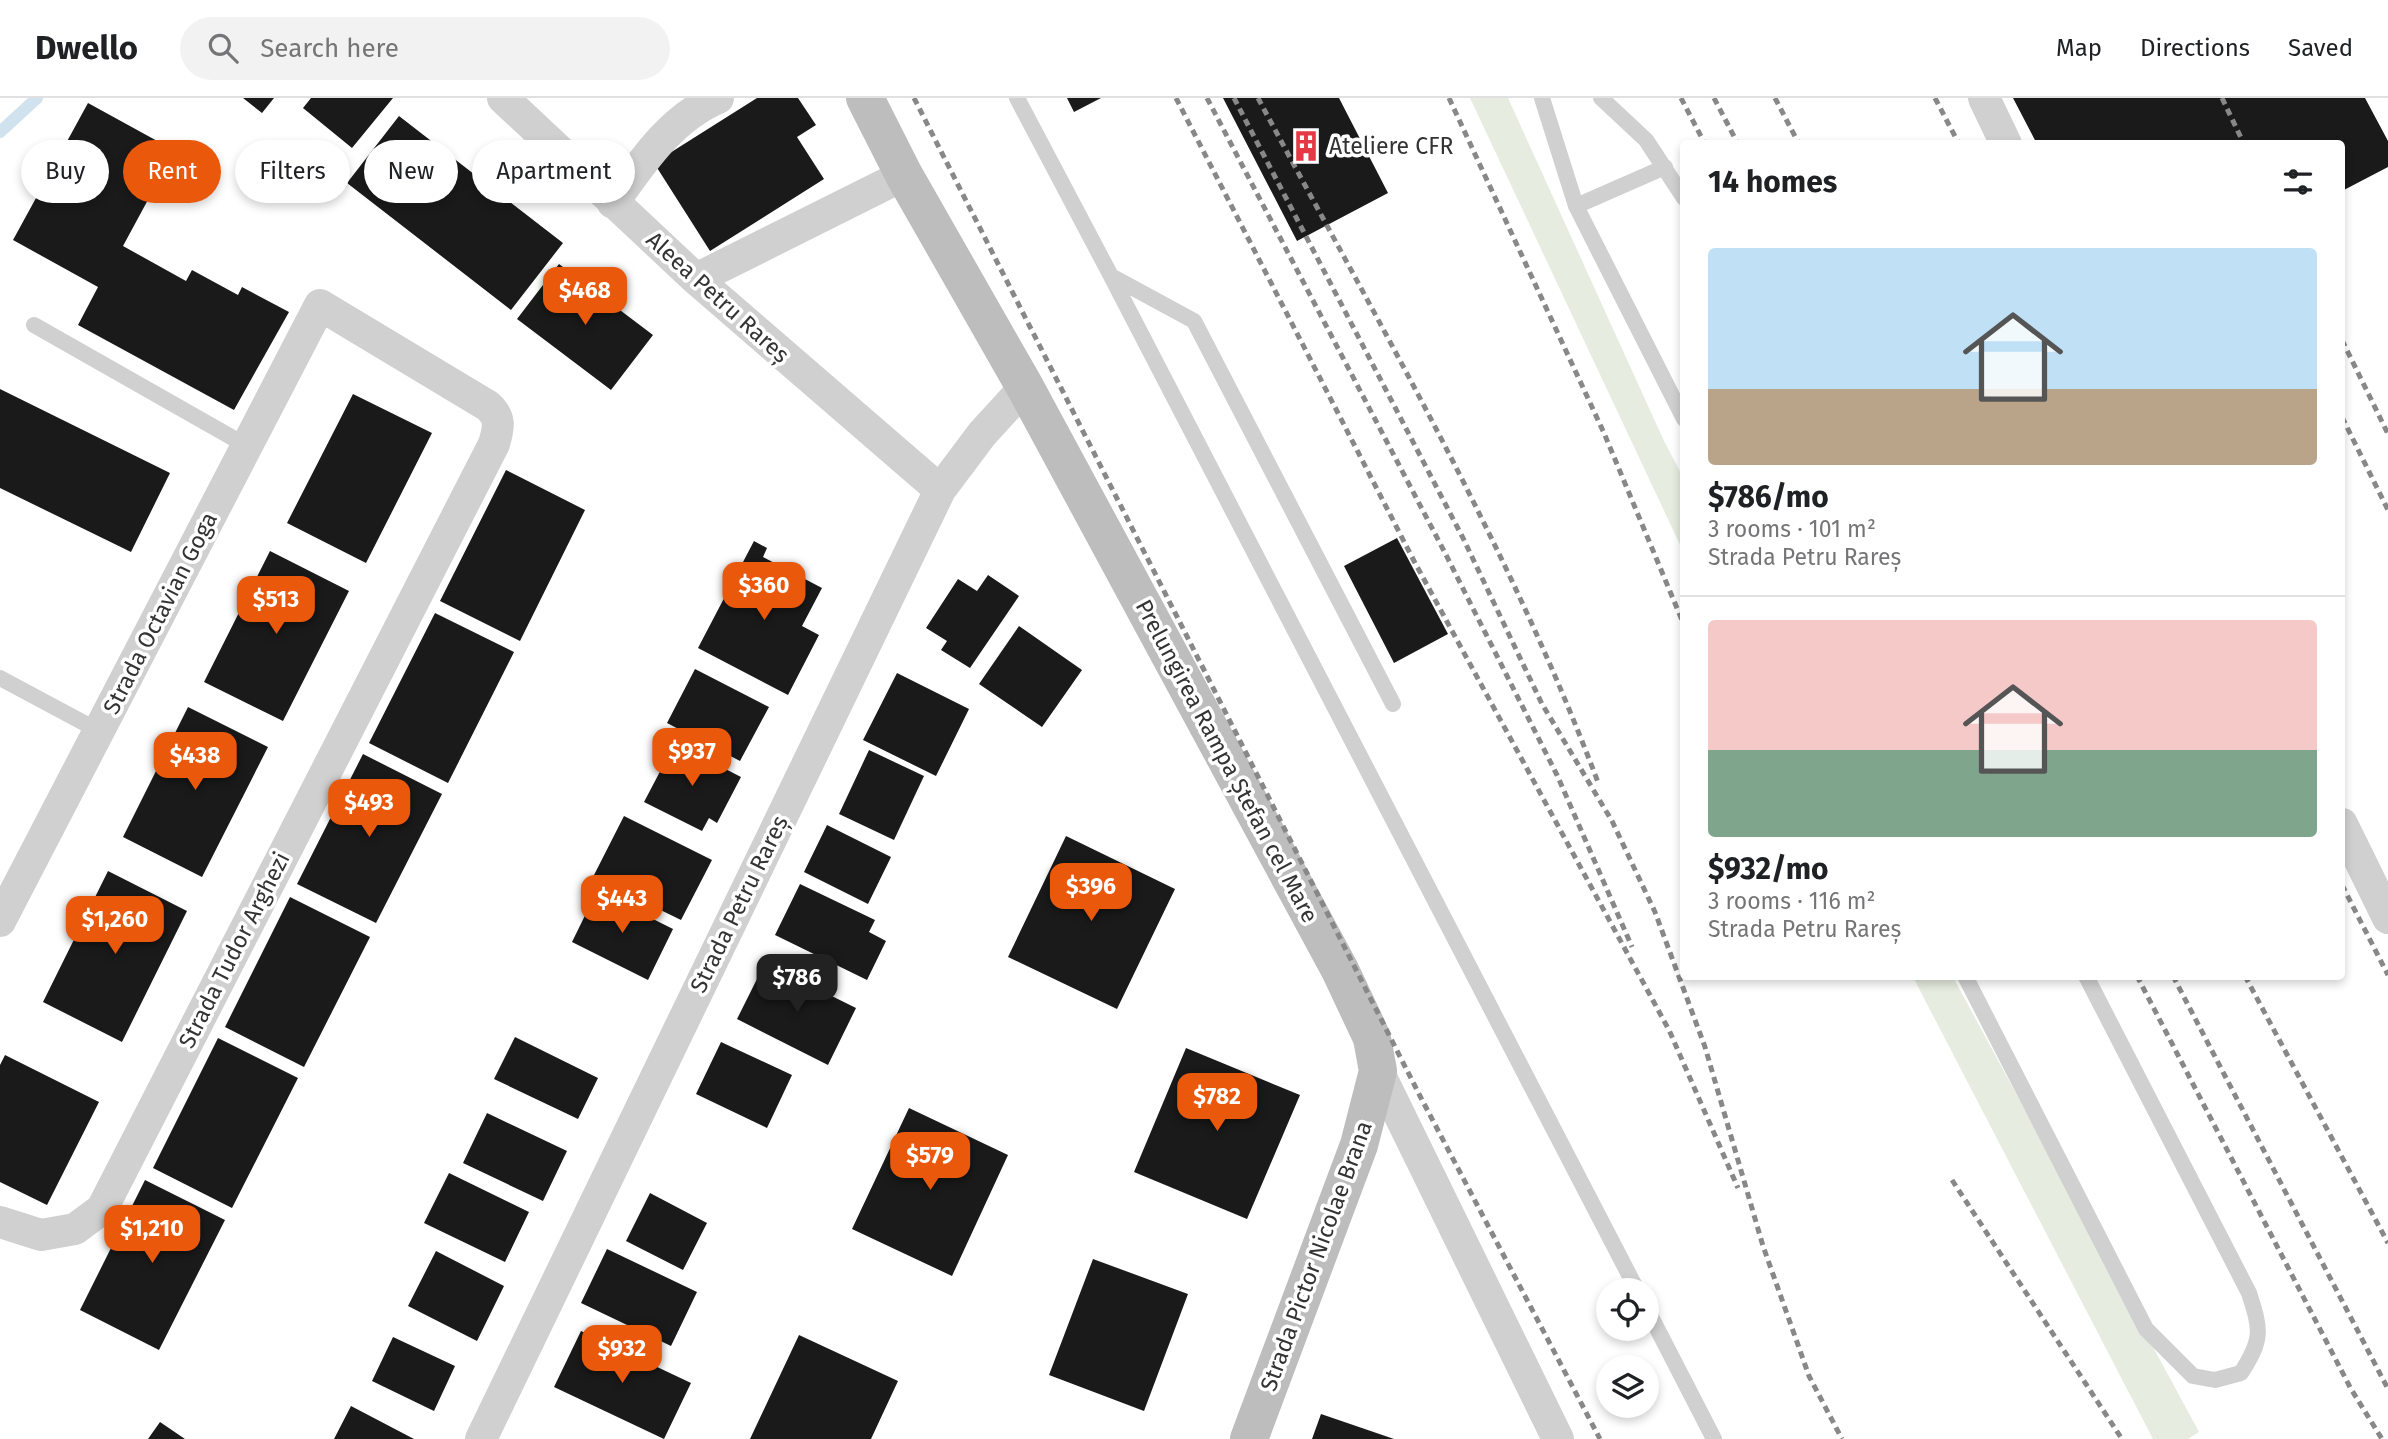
<!DOCTYPE html>
<meta charset="utf-8">
<style>
:root{--surface:#fff;--page:#f2f2f2;--text:#202124;--muted:#757577;--line:#e0e0e0;--accent:#ea580c}
body{margin:0;font-family:"Fira Sans",sans-serif;background:var(--page);color:var(--text);height:100vh;display:flex;flex-direction:column;font-size:26px;white-space:nowrap}
*{box-sizing:border-box;margin:0}
p{font-size:23px;color:var(--muted)}
.icon{flex:none;width:38px;height:38px;fill:none;stroke:currentColor;stroke-width:2;stroke-linecap:round;stroke-linejoin:round}
.map{position:relative;flex:1;overflow:hidden}
.side{position:absolute;left:1680px;top:42px;width:665px;height:840px;display:flex;flex-direction:column;background:var(--surface);border-radius:7px;box-shadow:0 4px 10px #0003}
.side>*{flex:none}
.hud{position:absolute;left:21px;top:42px;width:665px;height:63px;display:flex;gap:14px}
.controls{position:absolute;left:1596px;top:1180px;display:grid;gap:14px}
.controls a{display:grid;place-items:center;width:63px;height:63px;border-radius:50%;background:var(--surface);box-shadow:0 4px 10px #0003;font-size:35px}
.price{position:absolute;translate:-50% -60px;padding:0 16px;border-radius:14px;background:var(--accent);color:#fff;font-size:23px;line-height:46px;filter:drop-shadow(0 2px 4px #0008)}
.price::after{content:'';position:absolute;left:50%;top:42px;width:21px;height:16px;margin-left:-10px;background:inherit;clip-path:polygon(0 0,100% 0,50% 100%)}
.price.selected{background:#222;color:#fff}
ul{padding:0;list-style:none}
li{display:grid;align-content:center;gap:14px;height:371px;padding:0 28px}
li+li{border-top:2px solid var(--line)}
li span{display:grid;place-items:center;height:217px;border-radius:7px;color:#555}
li>.icon{margin-inline-start:auto}
span .icon{width:126px;height:126px;fill:#fffc;stroke-width:1}
li b{font-size:30px}
h2{display:flex;justify-content:space-between;align-items:center;height:84px;padding:0 28px;font-size:30px}
.pill{padding:0 24px;border-radius:32px;background:var(--surface);box-shadow:0 4px 10px #0003;font-size:24px;line-height:63px}
.pill.selected{background:var(--accent);color:#fff}
header{display:flex;align-items:center;gap:42px;box-sizing:border-box;height:98px;padding:0 35px;background:var(--surface);border-bottom:2px solid var(--line)}
header strong{font-size:33px}
nav{display:flex;gap:38px;margin-inline-start:auto;font-size:24px}
.search{width:490px;height:63px;background:var(--page);display:flex;align-items:center;gap:18px;box-sizing:border-box;padding:0 24px;border-radius:38px;color:var(--muted);font-size:26px}
.map>svg:first-child{display:block}
</style>
<header>
<strong>Dwello</strong>
<div class="search"><svg class="icon" aria-label="search" viewBox="0 0 24 24"><circle cx="10" cy="10" r="6"/><path d="M15 15l6 6"/></svg>Search here</div>
<nav><a>Map</a><a>Directions</a><a>Saved</a></nav>
</header>
<div class="map">
<svg width="2388" height="1341" viewBox="0 0 2388 1341">
<rect width="100%" height="100%" fill="#fff"/>
<path fill="#e6ecdf" d="M1470,0h38l156,343 19,36v74z
M1913,879h40l246,455 -11,7h-35z"/>
<g fill="none" stroke-linecap="round" stroke-linejoin="round">
<path stroke="#cfe2ee" stroke-width="12" d="M0,34l37,-34"/>
</g>
<path fill="#1a1a1a" d="M243,0h31l-12,15z
M311,0h82l-41,50 -49,-40z
M757,0h41l18,27 -19,12 27,42 -114,72 -56,-88z
M1067,0h34l-27,14z
M1223,0h116l49,95 -91,48z
M2013,0h352l23,43v26l-46,24v-47h-305z
M88,5l102,56 -19,34 -15,-8 -33,61 63,35 6,-11 46,25 4,-8 47,25 -55,98 -156,-85 20,-38 -85,-47z
M399,18l164,127 -52,67 -164,-127z
M559,166l94,71 -42,55 -94,-71z
M0,291l170,84 -39,79 -131,-64z
M353,296l79,39 -66,130 -79,-40z
M506,372l79,40 -65,131 -80,-40z
M1397,440l51,96 -54,29 -50,-97z
M754,443l13,7 -4,9 59,31 -20,38 17,9 -31,60 -90,-47z
M270,453l79,40 -66,130 -79,-39z
M988,477l31,21 -49,72 -29,-18 6,-9 -21,-13 32,-49 19,12z
M435,515l79,39 -66,131 -79,-40z
M1019,528l63,44 -40,57 -63,-43z
M695,571l74,38 -29,54 -73,-38z
M897,575l72,36 -33,67 -73,-36z
M188,609l80,40 -66,130 -79,-40z
M675,645l66,34 -24,46 -8,-5 -7,13 -58,-29z
M869,652l55,26 -30,64 -55,-26z
M363,656l79,40 -66,129 -79,-39z
M624,718l88,44 -31,60 -88,-43z
M827,727l64,32 -23,47 -64,-32z
M1066,738l109,53 -58,120 -109,-52z
M108,773l79,40 -65,131 -79,-40z
M800,786l75,36 -6,12 17,9 -19,39 -92,-45z
M597,793l76,38 -25,51 -76,-38z
M290,799l80,40 -66,130 -79,-40z
M765,865l91,45 -28,57 -91,-46z
M515,939l83,41 -20,41 -84,-40z
M218,940l80,40 -66,130 -79,-40z
M721,944l71,33 -25,53 -71,-34z
M1186,950l114,47 -53,124 -113,-47z
M5,957l94,47 -52,103 -47,-23v-117z
M909,1010l99,47 -56,121 -100,-47z
M487,1015l80,38 -24,50 -80,-38z
M449,1075l80,39 -24,50 -81,-39z
M145,1082l80,40 -66,130 -79,-40z
M650,1095l57,30 -24,47 -57,-29z
M607,1151l90,43 -26,54 -90,-43z
M436,1153l68,35 -27,55 -69,-35z
M1093,1161l95,35 -44,117 -95,-36z
M581,1233l110,52 -27,56 -110,-52z
M799,1237l99,46 -27,58h-121z
M393,1239l62,29 -21,45 -62,-30z
M351,1308l63,33h-80z
M1321,1316l73,25h-82z
M160,1324l25,17h-37z"/>
<g fill="none" stroke-linecap="round" stroke-linejoin="round">
<path stroke="#d0d0d0" stroke-width="16" d="M1017,0l94,178 83,45 199,383
M1542,0l34,108
M1601,0l45,42 38,58
M1665,69l-89,39 108,213
M1111,178l526,1014
M34,227l213,121
M0,580l99,53
M1965,878l181,353 47,47 22,4 26,-7c22,-34 20,-43 8,-80l-163,-317
M1647,1211l67,130"/>
<path stroke="#d0d0d0" stroke-width="32" d="M503,0l193,181 244,211
M1984,0l22,46
M613,105c29,-41 58,-85 105,-105
M696,181l208,-104
M2342,726l46,94
M0,823l320,-616 168,101c13,12 11,21 6,38l-392,765 -27,20 -34,6 -41,-13
M1378,973l180,368
M481,1341l459,-949 42,-56 43,-47"/>
<path stroke="#bdbdbd" stroke-width="38" d="M865,0l39,77 121,212 315,583 32,68 6,33 -19,74 -110,294"/>
<path stroke="#888" stroke-width="5" stroke-dasharray="7 5" stroke-linecap="butt" d="M914,0l506,998 180,343
M1176,0l238,463 255,469 69,158
M1207,0l237,453 113,224 75,172
M1234,0l229,440 79,166 70,117 43,91 50,135 58,199 46,130 33,63
M1258,0c120,225 251,447 341,687
M1449,0l155,335 80,192
M1681,0l24,46
M1714,0l24,46
M1775,0l24,46
M1935,0l24,46
M2222,0l22,46
M2342,242l46,94
M2342,319l46,93
M2342,787l46,90
M2137,878l214,413 31,50
M2173,878l215,413
M2245,878l143,267
M1952,1082l170,259"/>
</g>
<defs>
<symbol id="building-bare" viewBox="-9 -9 18 18"><path d="M-4-6H4V6H1V3H-1V6H-4ZM-2.5-4.3h1.7v1.8h-1.7ZM.8-4.3h1.7v1.8H.8ZM-2.5-1h1.7V.8h-1.7ZM.8-1h1.7V.8H.8Z" fill="#e63946" stroke="#fff" stroke-width="2.5" paint-order="stroke"/></symbol>
</defs>
<g fill-rule="evenodd">
<use href="#building-bare" x="1284" y="26" width="44" height="44"/>
</g>
<g text-anchor="middle" stroke-width="7" stroke-linejoin="round" paint-order="stroke">
<g font-size="23" fill="#333" stroke="#fff" text-anchor="start">
<text x="1329" y="56">Ateliere CFR</text>
</g>
<g font-size="23" fill="#333" stroke="#fff">
<text transform="translate(718 199) rotate(42)" y="8">Aleea Petru Rareș</text>
<text transform="translate(160 515) rotate(-63)" y="8">Strada Octavian Goga</text>
<text transform="translate(1227 663) rotate(62)" y="8">Prelungirea Rampa Ștefan cel Mare</text>
<text transform="translate(739 806) rotate(-64)" y="8">Strada Petru Rareș</text>
<text transform="translate(234 852) rotate(-63)" y="8">Strada Tudor Arghezi</text>
<text transform="translate(1316 1158) rotate(-70)" y="8">Strada Pictor Nicolae Brana</text>
</g>
</g>
</svg>
<div class="controls">
<a><svg class="icon" aria-label="locate" viewBox="0 0 24 24"><circle cx="12" cy="12" r="6"/><path d="M12 2v4M12 18v4M2 12h4M18 12h4"/></svg></a>
<a><svg class="icon" aria-label="layers" viewBox="0 0 24 24"><path d="M12 4l9 5-9 5-9-5zM3 14l9 5 9-5"/></svg></a>
</div>
<b class="price" style="left:585px;top:229px">$468</b>
<b class="price" style="left:764px;top:524px">$360</b>
<b class="price" style="left:276px;top:538px">$513</b>
<b class="price" style="left:692px;top:690px">$937</b>
<b class="price" style="left:195px;top:694px">$438</b>
<b class="price" style="left:369px;top:741px">$493</b>
<b class="price" style="left:1091px;top:825px">$396</b>
<b class="price" style="left:622px;top:837px">$443</b>
<b class="price" style="left:115px;top:858px">$1,260</b>
<b class="price selected" style="left:797px;top:916px">$786</b>
<b class="price" style="left:1217px;top:1035px">$782</b>
<b class="price" style="left:930px;top:1094px">$579</b>
<b class="price" style="left:152px;top:1167px">$1,210</b>
<b class="price" style="left:622px;top:1287px">$932</b>
<div class="hud">
<a class="pill">Buy</a>
<a class="pill selected">Rent</a>
<a class="pill">Filters</a>
<a class="pill">New</a>
<a class="pill">Apartment</a>
</div>
<section class="side">
<h2>14 homes<svg class="icon" aria-label="filters" viewBox="0 0 24 24"><path d="M4 7h16M4 17h16"/><circle cx="9" cy="7" r="2"/><circle cx="15" cy="17" r="2"/></svg></h2>
<ul>
<li><span style="background:linear-gradient(#bfe0f5 65%,#b9a48a 0)"><svg class="icon" aria-label="home" viewBox="0 0 24 24"><path d="M3 11l9-7 9 7M6 9v11h12V9"/></svg></span><div><b>$786/mo</b><p>3 rooms · 101 m²</p><p>Strada Petru Rareș</p></div></li>
<li><span style="background:linear-gradient(#f6c9c9 60%,#7fa58c 0)"><svg class="icon" aria-label="home" viewBox="0 0 24 24"><path d="M3 11l9-7 9 7M6 9v11h12V9"/></svg></span><div><b>$932/mo</b><p>3 rooms · 116 m²</p><p>Strada Petru Rareș</p></div></li>
</ul>
</section>
</div>
